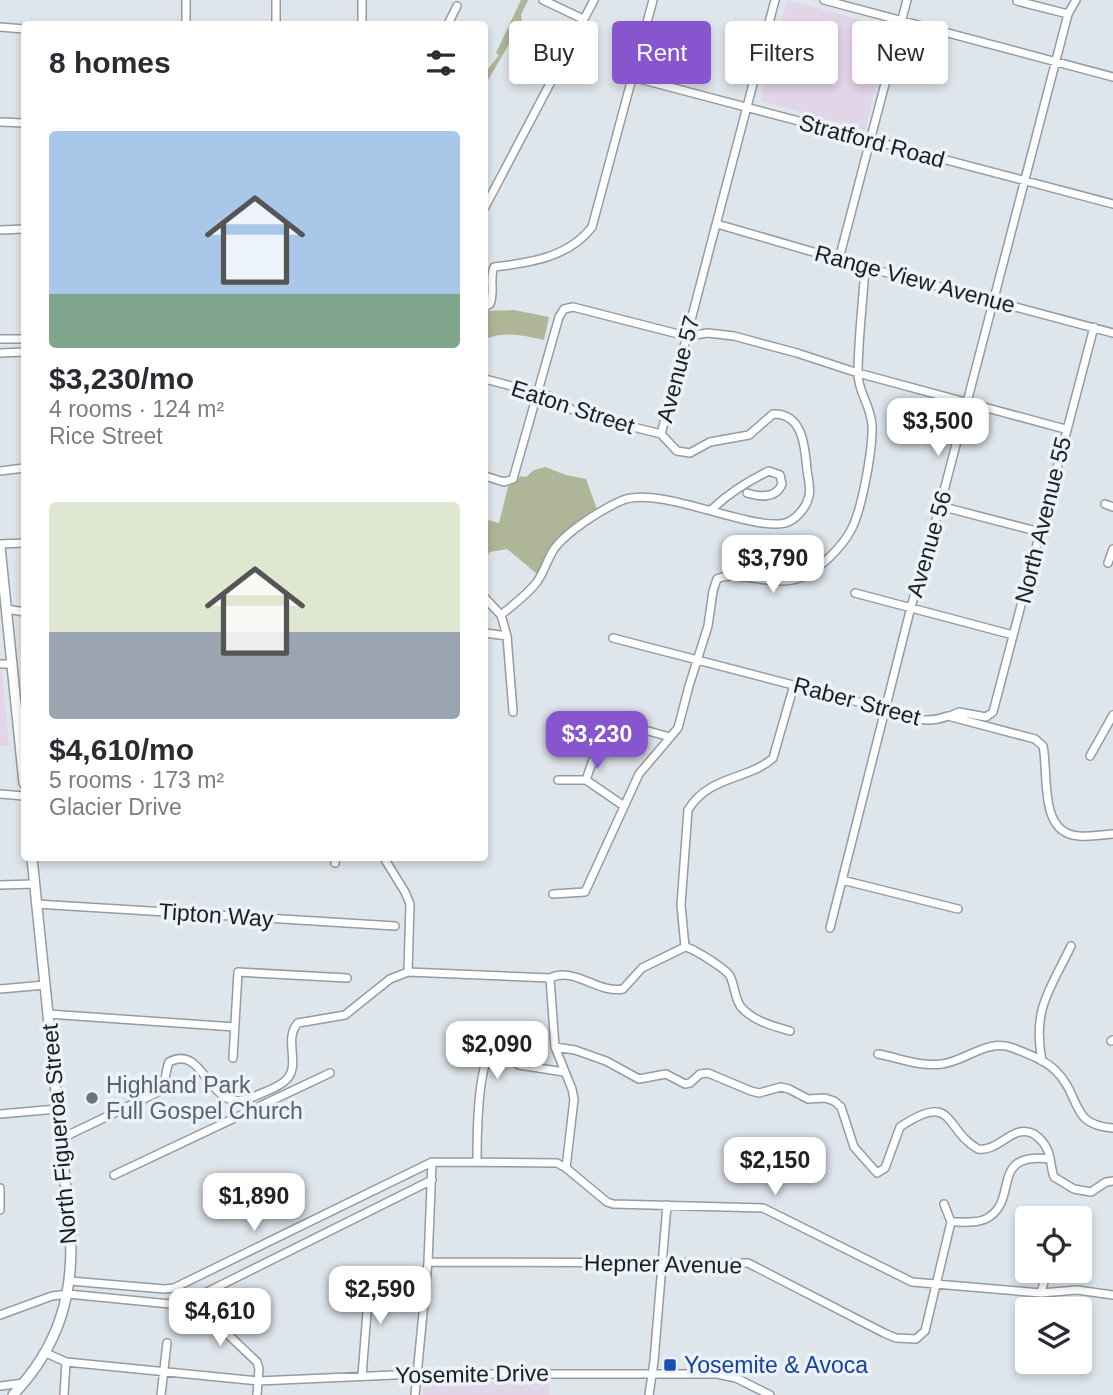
<!DOCTYPE html>
<meta charset="utf-8">
<style>
:root{--surface:#fff;--page:#f2f2f3;--text:#2b2b33;--muted:#7c7c81;--accent:#8755cd}
body{margin:0;font-family:Helvetica,sans-serif;background:var(--page);color:var(--text);height:100vh;display:flex;flex-direction:column;font-size:26px;white-space:nowrap}
*{box-sizing:border-box;margin:0}
p{font-size:23px;color:var(--muted)}
.icon{flex:none;width:38px;height:38px;fill:none;stroke:currentColor;stroke-width:2;stroke-linecap:round;stroke-linejoin:round}
.map{position:relative;flex:1;overflow:hidden}
.panel{position:absolute;left:21px;top:21px;width:467px;height:840px;display:flex;flex-direction:column;background:var(--surface);border-radius:7px;box-shadow:0 4px 10px #0003}
.panel>*{flex:none}
.top-card{position:absolute;left:509px;top:21px;width:499px;height:63px;display:flex;gap:14px}
.buttons{position:absolute;left:1015px;top:1206px;display:grid;gap:14px}
.buttons a{display:grid;place-items:center;width:77px;height:77px;border-radius:7px;background:var(--surface);box-shadow:0 4px 10px #0003;font-size:35px}
.price{position:absolute;translate:-50% -60px;padding:0 16px;border-radius:14px;background:#fff;color:#222;font-size:23px;line-height:46px;filter:drop-shadow(0 2px 4px #0008)}
.price::after{content:'';position:absolute;left:50%;top:42px;width:21px;height:16px;margin-left:-10px;background:inherit;clip-path:polygon(0 0,100% 0,50% 100%)}
.price.selected{background:var(--accent);color:#fff}
ul{padding:0;list-style:none}
li{display:grid;align-content:center;gap:14px;height:371px;padding:0 28px}
li span{display:grid;place-items:center;height:217px;border-radius:7px;color:#555}
li>.icon{margin-inline-start:auto}
span .icon{width:126px;height:126px;fill:#fffc;stroke-width:1}
li b{font-size:30px}
h2{display:flex;justify-content:space-between;align-items:center;height:84px;padding:0 28px;font-size:30px}
.chip{padding:0 24px;border-radius:7px;background:var(--surface);box-shadow:0 4px 10px #0003;font-size:24px;line-height:63px}
.chip.selected{background:var(--accent);color:#fff}
.map>svg:first-child{display:block}
</style>
<div class="map">
<svg width="1113" height="1395" viewBox="0 0 1113 1395">
<rect width="100%" height="100%" fill="#dee5eb"/>
<path fill="#e2d5e8" d="M787,0l103,28 -25,102 -104,-29z
M0,673h2l7,73h-9z
M549,1382v13h-126l1,-12z"/>
<path fill="#afb597" d="M521,0h7l-7,15 1,7 -37,63v-12l14,-18 -3,-2z
M514,310l35,7 -5,23c-21,-5 -39,-9 -59,-1v-28z
M545,467l21,8 20,4 12,33 -30,20 -31,42 -30,-25 -17,3 -5,6v-39l14,4 9,-36 10,-7 2,-4 6,1 8,-7z"/>
<g fill="none" stroke-linecap="round" stroke-linejoin="round">
<defs>
<path id="minor" d="M186,0v24
M276,0v24
M543,0l40,19
M824,0l289,77
M1017,1l51,13
M362,24v-24
M448,24l9,-18
M0,27l24,2
M632,77l481,127
M0,122l24,1
M485,207l109,-207
M717,224l148,43 248,66
M0,230l24,-1
M839,259l68,-259
M485,307l5,-3c5,-12 -1,-25 4,-37 36,-4 75,-10 98,-40l61,-227
M0,339h24
M0,353l24,-1
M485,379l64,17 29,17 83,21
M661,434l114,-434
M0,471l24,-3
M485,476l19,6 9,-3 46,-162 5,-8 9,-2 113,29 22,-3 26,3 63,17 61,20 207,56
M1105,504l8,3
M940,506l100,26
M711,510c17,-16 37,-29 58,-39l11,4 2,9c-6,15 -22,13 -35,9
M0,544l24,-1
M1108,563l5,-14
M855,593l158,42
M485,598l16,17 6,21 6,76
M7,609l17,3
M501,615c12,-10 26,-20 36,-33 7,-10 10,-22 17,-33 13,-18 48,-40 69,-49 40,-15 140,37 167,21 9,-5 17,-15 19,-25 2,-8 -1,-18 -2,-26 -2,-23 -4,-57 -34,-56l-24,21 -39,7 -20,11 -13,-2 -16,-17
M485,633l22,3
M613,638l272,71c23,8 40,16 63,7l87,23 8,7c6,28 -5,88 36,90 11,1 23,-1 34,-2
M0,664h13
M950,716l9,-4 27,5 7,-5 101,-385
M1090,756l23,-41
M558,780h28l38,26
M586,780l9,-26 30,-27 5,-1 40,11
M0,794l24,2
M384,858l21,34 5,12 -2,68
M335,863l1,-5
M842,880l116,29
M0,885l34,-1
M553,894l32,-2 54,-118 39,-46 11,-42 19,-60 5,-35 4,-12c21,-10 58,10 85,-2 18,-8 40,-30 49,-47 11,-20 22,-82 21,-105 -1,-19 -14,-33 -14,-51 0,-35 5,-72 7,-107
M36,904l359,22
M830,928l81,-321 29,-101 128,-492 8,-14
M685,947c8,1 41,22 45,29 5,10 4,21 11,31 12,14 32,19 49,24
M550,978l5,69 17,42 2,10 -8,69
M0,989l45,-4
M48,1014l187,13
M1111,1041l2,-1
M555,1047l20,3 31,11 33,18 27,-5 19,10 5,-1 10,-9 8,-1 43,18 8,2 22,-6 8,2 19,10 17,-1 9,3 7,6 13,40 23,26 8,-5 15,-41c55,-37 44,3 78,22 22,3 34,-26 56,-15 6,4 11,10 14,17 3,8 3,18 6,26l20,12 17,3 15,-10 7,-1
M878,1054c22,4 41,13 64,10 24,-3 46,-26 71,-16 15,6 32,12 43,23 26,26 13,54 57,57
M233,1058l5,-86 109,6
M1042,1061c-10,-52 8,-71 29,-115
M0,1114l57,-5
M60,1139l96,-46c12,-9 8,-19 13,-31 37,-20 39,56 84,35 10,-5 26,-9 34,-18 14,-15 -4,-40 11,-56l47,-8 45,-36 18,-7 142,6c24,-12 48,16 73,11l19,-21 43,-21 -4,-42 7,-95c21,-35 61,-30 85,-52l21,-73
M477,1161c0,-26 0,-94 16,-114 11,2 16,14 26,18l45,7
M114,1175l216,-102
M0,1188v22
M944,1204l7,18
M428,1262l320,1 136,70 12,5 20,1 9,-8 26,-109c11,0 28,2 38,-5 30,-19 0,-65 61,-58
M70,1281l94,8 10,-1 258,-126 125,1 9,5 41,34 6,2 150,4 149,74 129,11 36,-3 36,5
M1041,1293l6,-23
M203,1294l16,32 38,36 2,7 -2,26
M0,1315l52,-19 16,-2 102,10 33,-10 229,-114
M46,1353l20,9 192,19 159,-7h300l19,4 34,17
M362,1376l8,-102
M0,1386l24,-3
M64,1395l2,-33
M161,1395l6,-52
M415,1395l13,-133 4,-100
M649,1395l5,-34 13,-156"/>
<path id="major" d="M0,547l24,236
M13,1395c45,-48 62,-100 57,-166l-38,-371"/>
</defs>
<use href="#minor" stroke="#949ba1" stroke-width="10"/>
<use href="#major" stroke="#949ba1" stroke-width="12"/>
<use href="#minor" stroke="#fff" stroke-width="7"/>
<use href="#major" stroke="#fff" stroke-width="9"/>
</g>
<circle fill="#6b7280" stroke="#ebf3f9" stroke-width="2.5" cx="92" cy="1098" r="7"/>
<rect fill="#1a4fb4" stroke="#ebf3f9" stroke-width="2.5" x="663" y="1358" width="14" height="14" rx="3.5"/>
<g text-anchor="middle" stroke-width="7" stroke-linejoin="round" paint-order="stroke">
<g font-size="23" fill="#1b1e20" stroke="#ebf3f9">
<text transform="translate(872 141) rotate(15)" y="8">Stratford Road</text>
<text transform="translate(915 279) rotate(15)" y="8">Range View Avenue</text>
<text transform="translate(678 369) rotate(-75)" y="8">Avenue 57</text>
<text transform="translate(573 407) rotate(18)" y="8">Eaton Street</text>
<text transform="translate(1043 520) rotate(-76)" y="8">North Avenue 55</text>
<text transform="translate(929 544) rotate(-74)" y="8">Avenue 56</text>
<text transform="translate(857 701) rotate(15)" y="8">Raber Street</text>
<text transform="translate(216 915) rotate(4)" y="8">Tipton Way</text>
<text transform="translate(59 1134) rotate(-95)" y="8">North Figueroa Street</text>
<text transform="translate(663 1264) rotate(1)" y="8">Hepner Avenue</text>
<text transform="translate(472 1374) rotate(-1)" y="8">Yosemite Drive</text>
</g>
<g font-size="23" fill="#5b616d" stroke="#ebf3f9" text-anchor="start">
<text x="106" y="1093">Highland Park<tspan x="106" dy="26">Full Gospel Church</tspan></text>
</g>
<g font-size="23" fill="#164399" stroke="#ebf3f9" text-anchor="start">
<text x="684" y="1373">Yosemite &amp; Avoca</text>
</g>
</g>
</svg>
<div class="buttons">
<a><svg class="icon" aria-label="locate" viewBox="0 0 24 24"><circle cx="12" cy="12" r="6"/><path d="M12 2v4M12 18v4M2 12h4M18 12h4"/></svg></a>
<a><svg class="icon" aria-label="layers" viewBox="0 0 24 24"><path d="M12 4l9 5-9 5-9-5zM3 14l9 5 9-5"/></svg></a>
</div>
<b class="price" style="left:938px;top:458px">$3,500</b>
<b class="price" style="left:773px;top:595px">$3,790</b>
<b class="price selected" style="left:597px;top:771px">$3,230</b>
<b class="price" style="left:497px;top:1081px">$2,090</b>
<b class="price" style="left:775px;top:1197px">$2,150</b>
<b class="price" style="left:254px;top:1233px">$1,890</b>
<b class="price" style="left:380px;top:1326px">$2,590</b>
<b class="price" style="left:220px;top:1348px">$4,610</b>
<div class="top-card">
<a class="chip">Buy</a>
<a class="chip selected">Rent</a>
<a class="chip">Filters</a>
<a class="chip">New</a>
</div>
<section class="panel">
<h2>8 homes<svg class="icon" aria-label="filters" viewBox="0 0 24 24"><path d="M4 7h16M4 17h16"/><circle cx="9" cy="7" r="2"/><circle cx="15" cy="17" r="2"/></svg></h2>
<ul>
<li><span style="background:linear-gradient(#a9c7e8 75%,#7fa58c 0)"><svg class="icon" aria-label="home" viewBox="0 0 24 24"><path d="M3 11l9-7 9 7M6 9v11h12V9"/></svg></span><div><b>$3,230/mo</b><p>4 rooms · 124 m²</p><p>Rice Street</p></div></li>
<li><span style="background:linear-gradient(#dfe7d0 60%,#9aa5b1 0)"><svg class="icon" aria-label="home" viewBox="0 0 24 24"><path d="M3 11l9-7 9 7M6 9v11h12V9"/></svg></span><div><b>$4,610/mo</b><p>5 rooms · 173 m²</p><p>Glacier Drive</p></div></li>
</ul>
</section>
</div>
